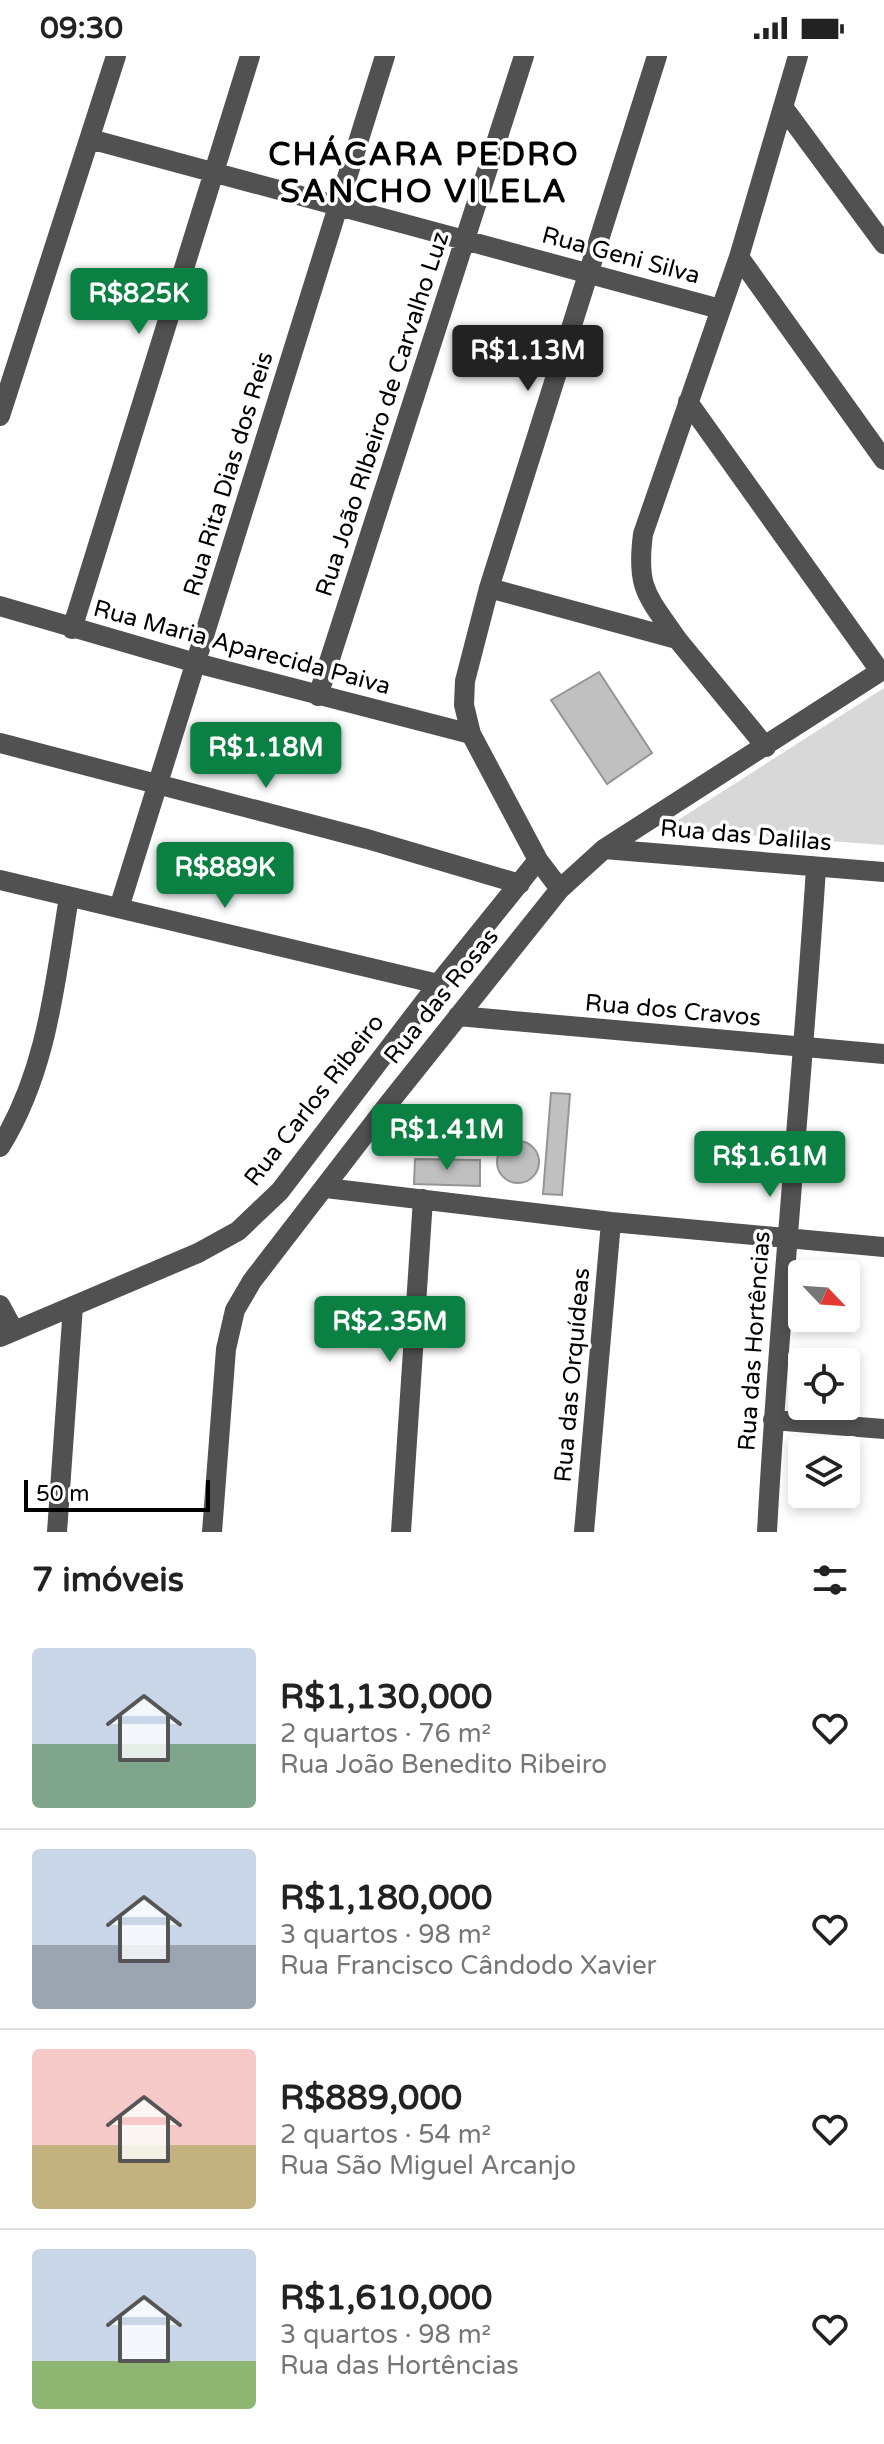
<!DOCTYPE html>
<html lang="pt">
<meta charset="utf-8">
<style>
:root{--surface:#fff;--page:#f6f6f6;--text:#222;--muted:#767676;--line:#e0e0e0;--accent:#0b8043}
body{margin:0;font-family:"Varela Round",sans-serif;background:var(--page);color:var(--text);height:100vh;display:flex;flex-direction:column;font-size:30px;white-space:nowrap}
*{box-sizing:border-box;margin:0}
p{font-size:26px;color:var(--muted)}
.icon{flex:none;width:44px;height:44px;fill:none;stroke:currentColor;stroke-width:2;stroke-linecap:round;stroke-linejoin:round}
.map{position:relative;height:1476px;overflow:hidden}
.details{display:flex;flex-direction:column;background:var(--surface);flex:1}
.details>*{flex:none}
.needle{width:52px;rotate:115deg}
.controls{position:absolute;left:788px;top:1204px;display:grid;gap:16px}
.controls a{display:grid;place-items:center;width:72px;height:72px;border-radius:8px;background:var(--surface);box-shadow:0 4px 12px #0003;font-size:40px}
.scale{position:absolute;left:24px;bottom:20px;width:186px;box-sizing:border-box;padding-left:8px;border:4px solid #000;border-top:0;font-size:22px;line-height:28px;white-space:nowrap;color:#000;-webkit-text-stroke:6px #fff;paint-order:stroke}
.price{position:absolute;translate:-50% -68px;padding:0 18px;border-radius:8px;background:var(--accent);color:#fff;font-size:26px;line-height:52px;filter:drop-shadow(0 2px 4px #0008)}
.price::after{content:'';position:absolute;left:50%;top:48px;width:24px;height:18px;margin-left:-12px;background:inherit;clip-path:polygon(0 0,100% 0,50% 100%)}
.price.selected{background:#222;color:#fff}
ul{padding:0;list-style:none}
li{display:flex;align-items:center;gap:24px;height:200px;padding:0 32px}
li+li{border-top:2px solid var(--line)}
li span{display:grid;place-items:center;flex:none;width:224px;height:160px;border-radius:8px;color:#555}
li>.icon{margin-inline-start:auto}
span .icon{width:96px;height:96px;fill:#fffc;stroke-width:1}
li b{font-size:34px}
h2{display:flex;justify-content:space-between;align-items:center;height:96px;padding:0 32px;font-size:34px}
.status{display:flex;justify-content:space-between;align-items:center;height:56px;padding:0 40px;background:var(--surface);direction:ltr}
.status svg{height:22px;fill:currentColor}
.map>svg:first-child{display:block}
</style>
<div class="status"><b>09:30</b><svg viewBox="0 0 49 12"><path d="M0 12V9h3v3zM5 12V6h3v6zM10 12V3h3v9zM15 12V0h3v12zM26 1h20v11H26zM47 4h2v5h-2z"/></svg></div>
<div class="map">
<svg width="884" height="1476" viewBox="0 0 884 1476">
<rect width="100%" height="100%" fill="#fff"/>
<path fill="#d8d8d8" d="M884,632v157l-220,-16z"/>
<path fill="#c0c0c0" stroke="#959595" stroke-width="2" d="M599,616l53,81 -45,31 -56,-84z
M551,1037l19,1 -8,101 -19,-1z
M497 1106a21 21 0 1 1 42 0a21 21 0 1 1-42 0Z
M415,1103l65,1v26l-66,-2z"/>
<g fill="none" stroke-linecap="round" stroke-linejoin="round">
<path stroke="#515151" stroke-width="20" d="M783,51l101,137
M90,83l630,170
M739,201l145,203
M688,346l192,269
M0,360l116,-360
M489,532l188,51 89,108
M0,550l196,57 275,71
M72,573l178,-573
M677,583c-30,-44 -41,-50 -34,-105l96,-277 59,-201
M318,640l206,-640
M0,687l367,96 153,45
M604,793l280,23
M538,804l-67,-126 -7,-29 1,-24 24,-93 168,-532
M0,824l438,104
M119,852l266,-852
M458,960l426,38
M0,1091c47,-75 55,-164 69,-250
M326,1132l285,34 273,25
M0,1249l14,26
M0,1281l198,-84 40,-22 42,-40 158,-207 100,-124 22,29
M773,1364l111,9
M57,1476l16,-226
M212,1476l14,-183 9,-39 17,-29 137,-178 171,-214 44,-40 280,-180
M401,1476l22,-333
M584,1476l27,-310
M767,1476c12,-222 35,-443 49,-664"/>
</g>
<g text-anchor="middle" stroke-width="7" stroke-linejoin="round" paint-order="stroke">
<g font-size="24" fill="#000" stroke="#fff">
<text transform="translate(621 199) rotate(15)" y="8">Rua Geni Silva</text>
<text transform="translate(382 358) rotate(-72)" y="8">Rua João RIbeiro de Carvalho Luz</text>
<text transform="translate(228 418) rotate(-73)" y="8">Rua Rita Dias dos Reis</text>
<text transform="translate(242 591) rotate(15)" y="8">Rua Maria Aparecida Paiva</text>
<text transform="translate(746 779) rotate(5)" y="8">Rua das Dalilas</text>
<text transform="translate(441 940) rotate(-51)" y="8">Rua das Rosas</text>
<text transform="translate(673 954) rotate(5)" y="8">Rua dos Cravos</text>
<text transform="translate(314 1044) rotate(-52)" y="8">Rua Carlos Ribeiro</text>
<text transform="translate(754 1285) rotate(-86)" y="8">Rua das Hortências</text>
<text transform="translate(572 1319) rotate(-85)" y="8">Rua das Orquídeas</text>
</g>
<g font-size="32" font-weight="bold" letter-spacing="2" fill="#000" stroke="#fff">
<text x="424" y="109">CHÁCARA PEDRO<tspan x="424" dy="37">SANCHO VILELA</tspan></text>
</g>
</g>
</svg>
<div class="controls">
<a><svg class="needle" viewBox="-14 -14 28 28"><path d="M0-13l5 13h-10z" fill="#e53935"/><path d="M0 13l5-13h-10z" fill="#767676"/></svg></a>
<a><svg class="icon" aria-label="locate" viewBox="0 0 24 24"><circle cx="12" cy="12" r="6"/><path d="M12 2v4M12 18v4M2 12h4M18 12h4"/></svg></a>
<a><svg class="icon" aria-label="layers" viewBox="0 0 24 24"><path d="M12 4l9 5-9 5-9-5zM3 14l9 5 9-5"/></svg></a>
</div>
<div class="scale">50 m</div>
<b class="price" style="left:139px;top:280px">R$825K</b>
<b class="price selected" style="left:528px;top:337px">R$1.13M</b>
<b class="price" style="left:266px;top:734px">R$1.18M</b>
<b class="price" style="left:225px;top:854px">R$889K</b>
<b class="price" style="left:447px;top:1116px">R$1.41M</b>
<b class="price" style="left:770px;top:1143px">R$1.61M</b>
<b class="price" style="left:390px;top:1308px">R$2.35M</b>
</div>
<section class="details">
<h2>7 imóveis<svg class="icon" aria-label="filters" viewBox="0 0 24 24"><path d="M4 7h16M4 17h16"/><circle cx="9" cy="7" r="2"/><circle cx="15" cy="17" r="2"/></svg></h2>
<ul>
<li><span style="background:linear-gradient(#c9d6e8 60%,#7fa58c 0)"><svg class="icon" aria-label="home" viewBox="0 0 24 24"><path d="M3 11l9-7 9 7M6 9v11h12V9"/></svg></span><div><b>R$1,130,000</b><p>2 quartos · 76 m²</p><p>Rua João Benedito Ribeiro</p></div><svg class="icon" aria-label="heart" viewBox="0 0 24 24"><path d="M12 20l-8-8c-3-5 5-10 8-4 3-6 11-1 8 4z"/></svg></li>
<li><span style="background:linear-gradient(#c9d6e8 60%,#9aa5b1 0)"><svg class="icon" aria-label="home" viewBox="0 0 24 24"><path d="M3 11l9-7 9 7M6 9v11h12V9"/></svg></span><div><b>R$1,180,000</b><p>3 quartos · 98 m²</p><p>Rua Francisco Cândodo Xavier</p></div><svg class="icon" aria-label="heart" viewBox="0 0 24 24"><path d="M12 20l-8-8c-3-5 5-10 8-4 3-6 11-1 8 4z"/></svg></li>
<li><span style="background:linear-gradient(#f6c9c9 60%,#c2b280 0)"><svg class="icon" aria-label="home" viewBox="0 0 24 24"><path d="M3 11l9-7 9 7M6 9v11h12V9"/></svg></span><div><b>R$889,000</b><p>2 quartos · 54 m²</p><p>Rua São Miguel Arcanjo</p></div><svg class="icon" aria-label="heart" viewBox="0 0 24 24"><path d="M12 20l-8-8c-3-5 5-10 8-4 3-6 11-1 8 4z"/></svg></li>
<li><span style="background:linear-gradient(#c9d6e8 70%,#8fb573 0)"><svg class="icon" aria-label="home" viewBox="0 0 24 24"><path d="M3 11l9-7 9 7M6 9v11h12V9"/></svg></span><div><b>R$1,610,000</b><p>3 quartos · 98 m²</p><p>Rua das Hortências</p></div><svg class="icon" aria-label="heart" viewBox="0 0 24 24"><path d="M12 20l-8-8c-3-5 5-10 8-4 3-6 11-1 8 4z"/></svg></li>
</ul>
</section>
